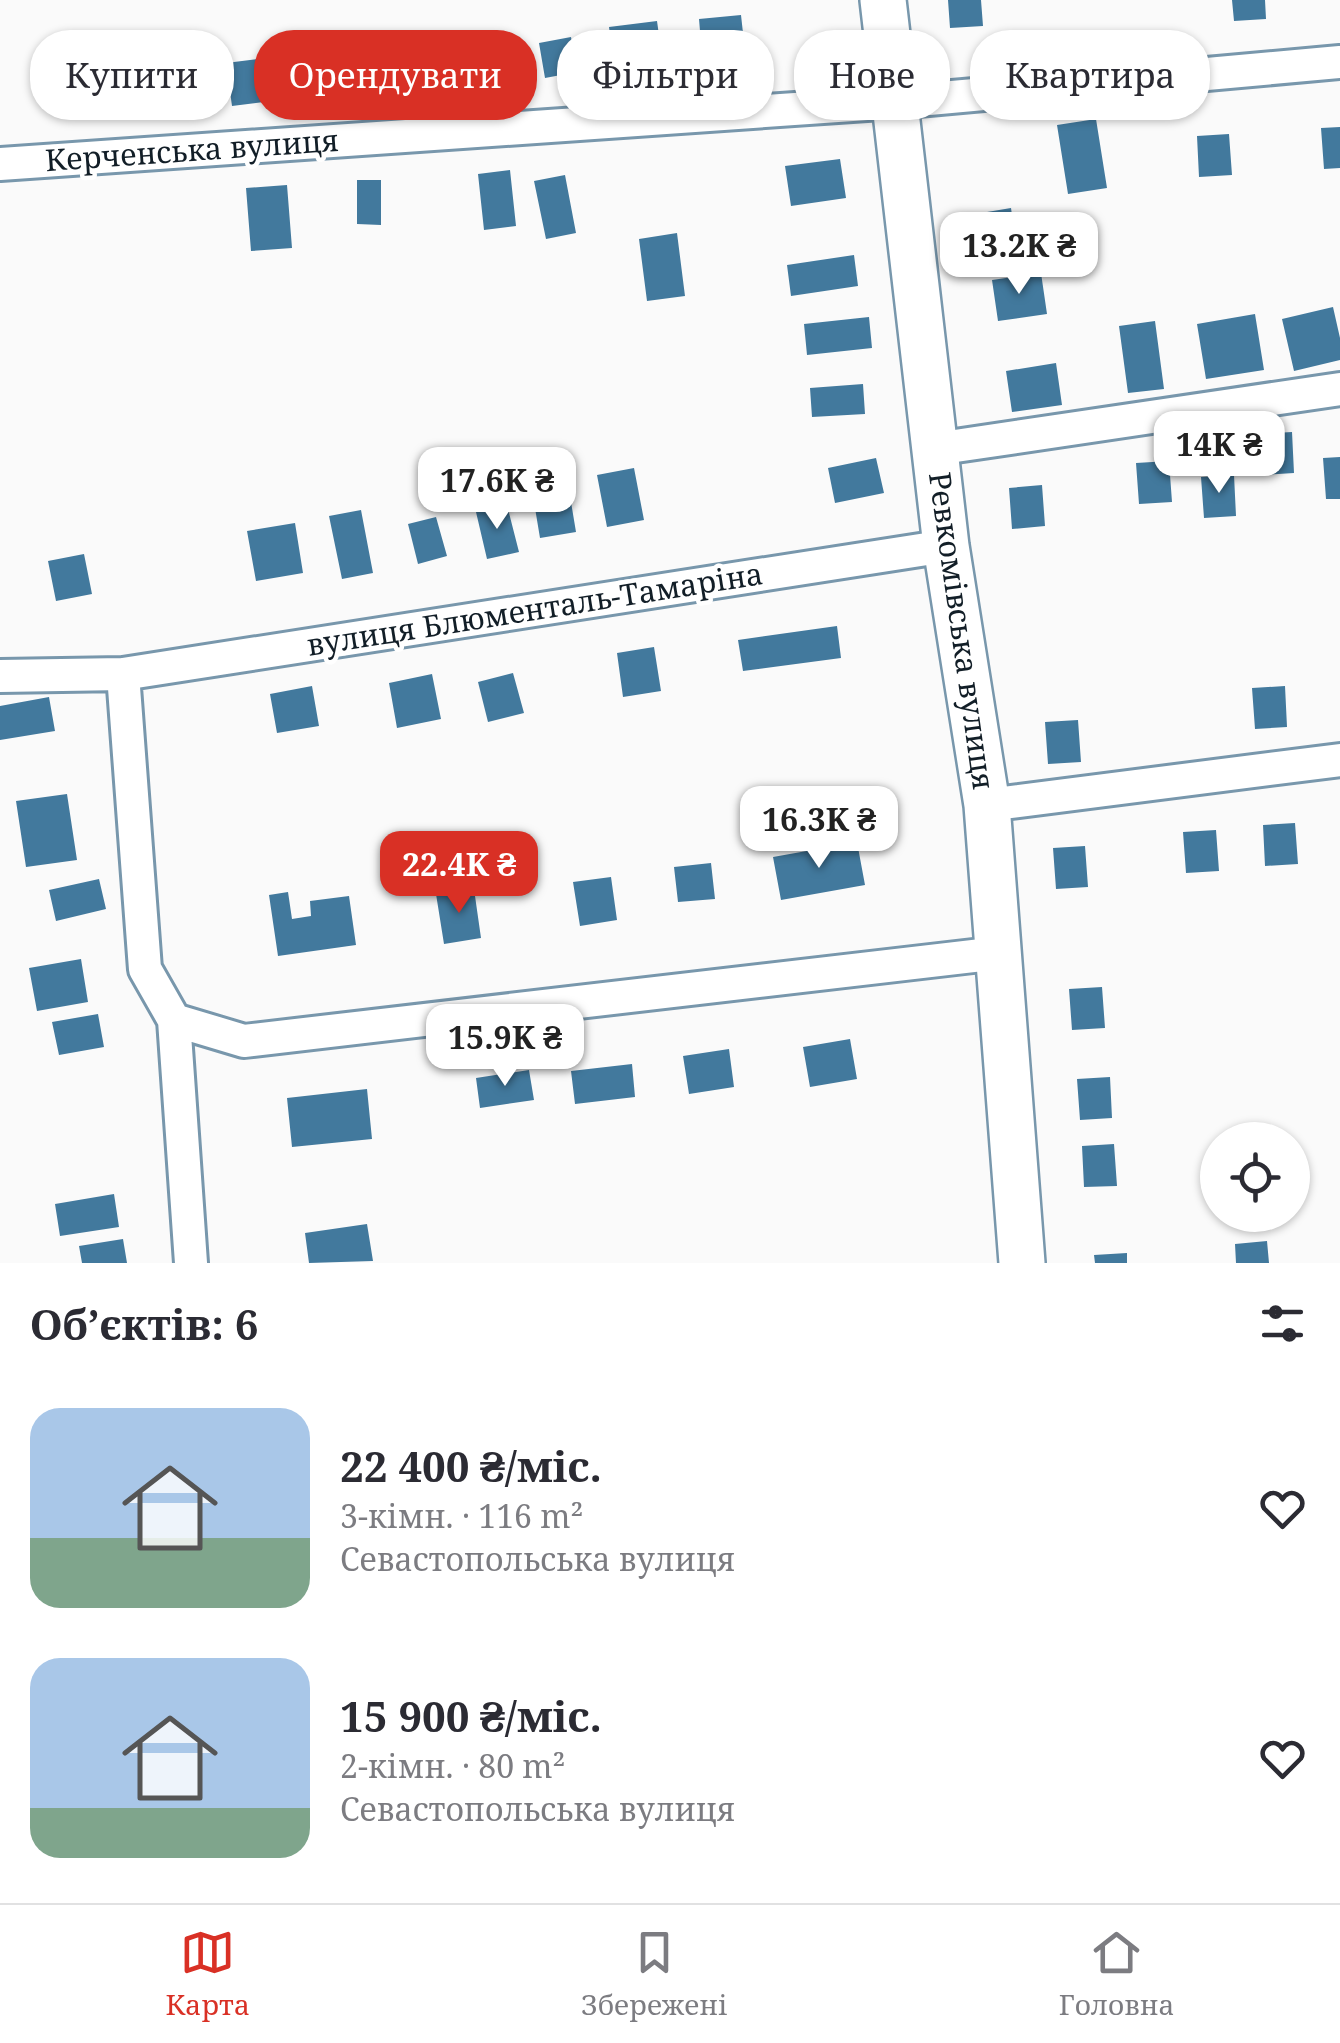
<!DOCTYPE html>
<html lang="uk">
<meta charset="utf-8">
<style>
:root{--surface:#fff;--page:#f2f2f3;--text:#2b2b33;--muted:#7c7c81;--line:#e1e1e2;--accent:#d93025}
body{margin:0;font-family:"Noto Serif",serif;background:var(--page);color:var(--text);height:100vh;display:flex;flex-direction:column;font-size:38px;white-space:nowrap}
*{box-sizing:border-box;margin:0}
p{font-size:32px;color:var(--muted)}
.icon{flex:none;width:55px;height:55px;fill:none;stroke:currentColor;stroke-width:2;stroke-linecap:round;stroke-linejoin:round}
.map{position:relative;height:1263px;overflow:hidden}
.panel{display:flex;flex-direction:column;background:var(--surface);flex:1}
.panel>*{flex:none}
.banner{position:absolute;left:30px;top:30px;width:1280px;height:90px;display:flex;gap:20px}
.buttons{position:absolute;left:1200px;top:1122px;display:grid;gap:20px}
.buttons a{display:grid;place-items:center;width:110px;height:110px;border-radius:50%;background:var(--surface);box-shadow:0 2px 8px #0004;font-size:50px}
.price{position:absolute;translate:-50% -85px;padding:0 22px;border-radius:20px;background:#fff;color:#222;font-size:32px;line-height:65px;filter:drop-shadow(0 2px 5px #0008)}
.price::after{content:'';position:absolute;left:50%;top:60px;width:30px;height:22px;margin-left:-15px;background:inherit;clip-path:polygon(0 0,100% 0,50% 100%)}
.price.current{background:var(--accent);color:#fff}
ul{padding:0;list-style:none}
li{display:flex;align-items:center;gap:30px;height:250px;padding:0 30px}
li span{display:grid;place-items:center;flex:none;width:280px;height:200px;border-radius:30px;color:#555}
li>.icon{margin-inline-start:auto}
span .icon{width:120px;height:120px;fill:#fffc;stroke-width:1}
li b{font-size:42px}
h2{display:flex;justify-content:space-between;align-items:center;height:120px;padding:0 30px;font-size:42px}
.tag{padding:0 35px;border-radius:40px;background:var(--surface);box-shadow:0 2px 8px #0004;font-size:35px;line-height:90px}
.tag.current{background:var(--accent);color:#fff}
.dock{display:flex;justify-content:space-around;align-items:center;height:140px;border-top:2px solid var(--line);background:var(--surface);font-size:28px;color:var(--muted)}
.dock a{display:grid;justify-items:center;gap:5px}
.dock .current{color:var(--accent)}
.map>svg:first-child{display:block}
</style>
<div class="map">
<svg width="1340" height="1263" viewBox="0 0 1340 1263">
<rect width="100%" height="100%" fill="#fafafa"/>
<path fill="#42799d" d="M948,0h33l2,26 -33,2z
M1232,0h33l1,19 -32,2z
M741,15l4,36 -43,4 -3,-36z
M657,21l6,43 -48,7 -6,-44z
M571,37l6,35 -32,6 -6,-35z
M151,51l42,1v54l-43,-1z
M273,57l6,43 -47,6 -6,-43z
M422,66l4,38 -52,5 -4,-37z
M1096,119l11,69 -39,6 -11,-69z
M1340,127v41l-16,1 -3,-41z
M1229,134l3,41 -33,2 -2,-41z
M840,159l6,39 -55,8 -6,-40z
M510,170l6,56 -32,4 -6,-56z
M565,175l11,58 -30,6 -12,-58z
M357,180h24v45l-24,-1z
M287,185l5,63 -41,3 -5,-63z
M1011,208l5,35 -36,6 -5,-35z
M677,233l8,63 -38,5 -8,-62z
M854,255l4,31 -67,10 -4,-31z
M1041,273l6,41 -49,7 -6,-41z
M1333,307l7,31v22l-46,11 -12,-52z
M1255,314l9,56 -58,9 -9,-55z
M869,317l3,31 -65,7 -3,-31z
M1155,321l9,68 -36,4 -9,-67z
M1056,363l6,42 -50,7 -6,-41z
M863,384l2,30 -53,3 -2,-29z
M1292,432l2,41 -32,2 -3,-41z
M1340,457v42h-14l-3,-41z
M876,458l8,35 -49,10 -7,-35z
M1169,461l3,41 -33,2 -3,-41z
M634,468l10,52 -37,7 -10,-52z
M1234,475l2,41 -32,2 -3,-41z
M1042,485l3,41 -33,3 -3,-41z
M570,496l6,36 -36,6 -6,-36z
M507,505l12,47 -32,7 -11,-47z
M361,510l12,63 -31,6 -13,-63z
M436,517l11,39 -29,8 -10,-40z
M295,523l8,50 -47,8 -9,-50z
M84,554l8,40 -36,7 -8,-40z
M837,626l4,32 -98,13 -5,-31z
M654,647l7,44 -38,6 -6,-44z
M513,673l11,40 -36,9 -10,-40z
M432,674l9,45 -44,9 -8,-45z
M312,686l7,40 -42,7 -7,-39z
M1285,686l2,41 -32,2 -3,-41z
M49,697l6,34 -55,9v-34z
M1078,720l3,42 -33,2 -3,-42z
M67,794l10,66 -51,7 -10,-66z
M1295,823l3,41 -33,2 -2,-41z
M1216,830l3,41 -33,2 -3,-41z
M857,842l8,43 -84,15 -8,-43z
M1085,846l3,41 -32,2 -3,-41z
M711,863l4,36 -37,3 -4,-35z
M611,877l6,43 -37,6 -7,-44z
M99,879l7,30 -50,12 -7,-31z
M474,889l7,49 -37,6 -8,-50z
M288,892l4,27 19,-3 -1,-15 39,-5 7,49 -78,11 -9,-61z
M81,959l7,43 -51,9 -8,-43z
M1102,987l3,41 -33,2 -3,-41z
M98,1014l6,33 -45,8 -7,-33z
M850,1039l7,40 -47,8 -7,-40z
M729,1049l5,38 -45,7 -6,-38z
M632,1064l3,33 -60,7 -4,-33z
M529,1070l5,30 -54,8 -4,-30z
M1110,1077l2,41 -32,2 -3,-41z
M367,1089l5,50 -80,8 -5,-49z
M1114,1144l3,42 -33,1 -2,-41z
M114,1194l5,33 -59,9 -5,-32z
M367,1224l6,37 -64,2 -4,-30z
M123,1239l4,24h-45l-3,-17z
M1267,1241l2,22h-33l-1,-19z
M1127,1253v10h-32l-1,-8z"/>
<g fill="none" stroke-linecap="round" stroke-linejoin="round">
<defs>
<path id="street" d="M0,164l896,-62 444,-40
M935,449l405,-60
M123,674l22,295 29,51 17,243
M0,676l123,-2 823,-128
M987,805l353,-45
M174,1020l70,21 755,-88"/>
<path id="secondary" d="M883,0l63,546 41,259 35,458"/>
</defs>
<use href="#street" stroke="#7897ac" stroke-width="38"/>
<use href="#secondary" stroke="#7897ac" stroke-width="50"/>
<use href="#street" stroke="#fff" stroke-width="32"/>
<use href="#secondary" stroke="#fff" stroke-width="45"/>
</g>
<g text-anchor="middle" stroke-width="9" stroke-linejoin="round" paint-order="stroke">
<g font-size="30" fill="#121e27" stroke="#fff">
<text transform="translate(192 151) rotate(-4)" y="10">Керченська вулиця</text>
<text transform="translate(535 610) rotate(-9)" y="10">вулиця Блюменталь-Тамаріна</text>
<text transform="translate(961 631) rotate(82)" y="10">Ревкомівська вулиця</text>
</g>
</g>
</svg>
<div class="buttons">
<a><svg class="icon" aria-label="locate" viewBox="0 0 24 24"><circle cx="12" cy="12" r="6"/><path d="M12 2v4M12 18v4M2 12h4M18 12h4"/></svg></a>
</div>
<b class="price" style="left:1019px;top:297px">13.2K ₴</b>
<b class="price" style="left:1219px;top:496px">14K ₴</b>
<b class="price" style="left:497px;top:532px">17.6K ₴</b>
<b class="price" style="left:819px;top:871px">16.3K ₴</b>
<b class="price current" style="left:459px;top:916px">22.4K ₴</b>
<b class="price" style="left:505px;top:1089px">15.9K ₴</b>
<div class="banner">
<a class="tag">Купити</a>
<a class="tag current">Орендувати</a>
<a class="tag">Фільтри</a>
<a class="tag">Нове</a>
<a class="tag">Квартира</a>
</div>
</div>
<section class="panel">
<h2>Об’єктів: 6<svg class="icon" aria-label="filters" viewBox="0 0 24 24"><path d="M4 7h16M4 17h16"/><circle cx="9" cy="7" r="2"/><circle cx="15" cy="17" r="2"/></svg></h2>
<ul>
<li><span style="background:linear-gradient(#a9c7e8 65%,#7fa58c 0)"><svg class="icon" aria-label="home" viewBox="0 0 24 24"><path d="M3 11l9-7 9 7M6 9v11h12V9"/></svg></span><div><b>22 400 ₴/міс.</b><p>3-кімн. · 116 m²</p><p>Севастопольська вулиця</p></div><svg class="icon" aria-label="heart" viewBox="0 0 24 24"><path d="M12 20l-8-8c-3-5 5-10 8-4 3-6 11-1 8 4z"/></svg></li>
<li><span style="background:linear-gradient(#a9c7e8 75%,#7fa58c 0)"><svg class="icon" aria-label="home" viewBox="0 0 24 24"><path d="M3 11l9-7 9 7M6 9v11h12V9"/></svg></span><div><b>15 900 ₴/міс.</b><p>2-кімн. · 80 m²</p><p>Севастопольська вулиця</p></div><svg class="icon" aria-label="heart" viewBox="0 0 24 24"><path d="M12 20l-8-8c-3-5 5-10 8-4 3-6 11-1 8 4z"/></svg></li>
</ul>
</section>
<nav class="dock">
<a class="current"><svg class="icon" aria-label="map" viewBox="0 0 24 24"><path d="M3 6l6-2 6 2 6-2v14l-6 2-6-2-6 2zM9 4v14M15 6v14"/></svg>Карта</a>
<a><svg class="icon" aria-label="saved" viewBox="0 0 24 24"><path d="M7 4h10v16l-5-4-5 4z"/></svg>Збережені</a>
<a><svg class="icon" aria-label="home" viewBox="0 0 24 24"><path d="M3 11l9-7 9 7M6 9v11h12V9"/></svg>Головна</a>
</nav>
